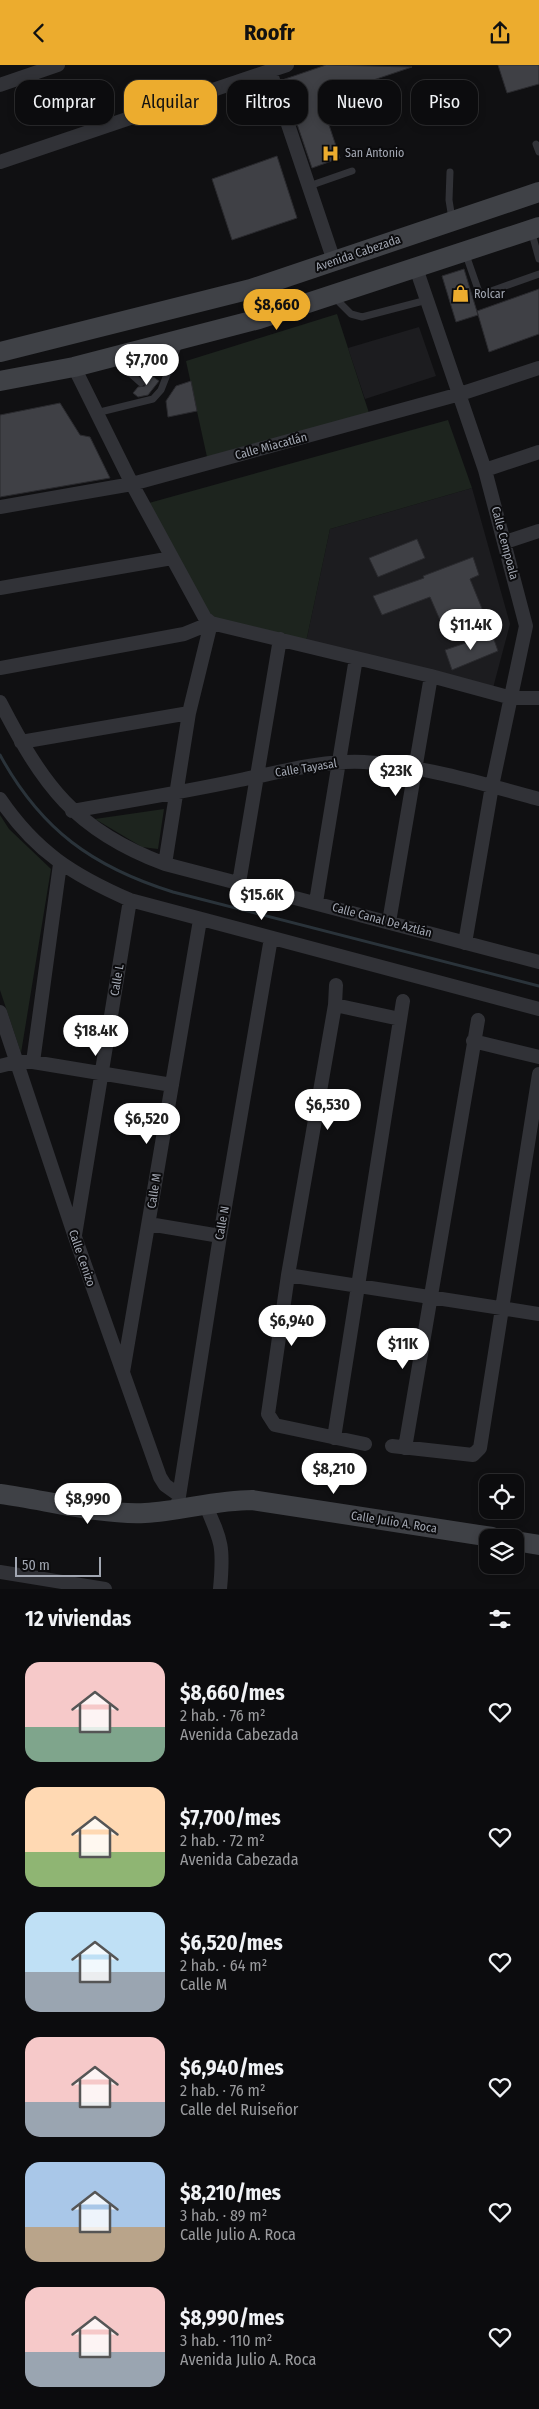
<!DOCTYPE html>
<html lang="es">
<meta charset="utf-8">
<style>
:root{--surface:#0c0c0e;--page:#1a1a1c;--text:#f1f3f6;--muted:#9a9b9e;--line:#2c2c2e;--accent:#ecac2e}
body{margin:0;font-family:"Fira Sans Condensed",sans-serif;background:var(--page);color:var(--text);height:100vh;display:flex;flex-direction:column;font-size:19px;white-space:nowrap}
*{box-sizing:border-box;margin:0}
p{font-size:16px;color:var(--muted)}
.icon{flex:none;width:28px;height:28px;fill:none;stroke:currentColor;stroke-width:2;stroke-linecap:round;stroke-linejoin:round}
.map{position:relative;height:1524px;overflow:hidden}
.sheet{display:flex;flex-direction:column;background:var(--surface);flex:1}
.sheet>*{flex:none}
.top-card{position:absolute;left:15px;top:15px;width:510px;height:45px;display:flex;gap:10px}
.buttons{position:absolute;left:479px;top:1409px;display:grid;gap:10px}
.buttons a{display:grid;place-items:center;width:45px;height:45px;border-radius:10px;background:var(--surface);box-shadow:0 2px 8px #0003,0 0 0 1px var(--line);font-size:25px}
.scale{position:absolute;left:15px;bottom:12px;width:86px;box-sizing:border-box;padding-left:5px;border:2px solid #a2a7b2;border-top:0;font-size:14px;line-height:18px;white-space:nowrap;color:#a2a7b2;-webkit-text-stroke:4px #0b0b0d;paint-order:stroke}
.price{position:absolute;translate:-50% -42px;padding:0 11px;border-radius:18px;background:#fff;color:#222;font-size:16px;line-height:32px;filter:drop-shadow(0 1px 2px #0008)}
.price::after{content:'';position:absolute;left:50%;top:30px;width:15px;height:11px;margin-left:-8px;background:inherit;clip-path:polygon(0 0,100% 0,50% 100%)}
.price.current{background:var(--accent);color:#111}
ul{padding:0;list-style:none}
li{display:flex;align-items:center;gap:15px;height:125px;padding:0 25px}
li span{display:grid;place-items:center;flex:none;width:140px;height:100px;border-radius:15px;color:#555}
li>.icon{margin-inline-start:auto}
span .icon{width:60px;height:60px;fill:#fffc;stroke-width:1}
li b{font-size:21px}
h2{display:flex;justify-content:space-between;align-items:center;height:60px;padding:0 25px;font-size:21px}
.tag{padding:0 18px;border-radius:15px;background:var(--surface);box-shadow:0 2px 8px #0003,0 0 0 1px var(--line);font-size:18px;line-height:45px}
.tag.current{background:var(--accent);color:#111}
header{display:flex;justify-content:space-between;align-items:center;height:65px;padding:0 25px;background:var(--accent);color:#111;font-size:22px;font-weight:700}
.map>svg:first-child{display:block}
</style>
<header><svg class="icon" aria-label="back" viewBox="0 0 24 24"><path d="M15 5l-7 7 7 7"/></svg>Roofr<svg class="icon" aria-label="share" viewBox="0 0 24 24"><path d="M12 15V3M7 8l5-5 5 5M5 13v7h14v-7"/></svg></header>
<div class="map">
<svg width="539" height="1524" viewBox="0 0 539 1524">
<rect width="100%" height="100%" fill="#101012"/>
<path fill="#1c1c1f" d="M419,262l17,49 -71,23 -17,-51z
M472,423l38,136 -17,64 -187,-46 24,-113z"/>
<path fill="#1d241e" d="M337,249l32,99 -162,44 -21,-96z
M448,355l24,68 -142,41 -24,113 -95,-23 -62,-116z
M164,744l-6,40 -16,-2 -47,-28z
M0,750l9,14 42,40 -30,184 -21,-63z"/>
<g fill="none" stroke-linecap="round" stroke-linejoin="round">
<path stroke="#2a333a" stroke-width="3" d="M0,690c41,75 93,112 173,137l366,94"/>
</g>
<path fill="#3f4045" stroke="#2a2a2e" d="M326,0l86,2 -92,31 20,60 -28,10 -30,-88z
M498,0h41v19l-32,9z
M277,91l20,62 -65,22 -20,-61z
M464,204l14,46 -22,7 -14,-46z
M539,224v45l-50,18 -12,-41z
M148,308l11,8 -11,14 -10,2 -5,-4 5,-6 7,-1 -1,-7z
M191,316l6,30 -29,6 -2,-16 10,-15z
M60,338l20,32 10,2 20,41 -110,19v-82z
M417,474l8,19 -47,19 -9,-19z
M473,492l6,18 -9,4 13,32 -40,16 -13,-30 -48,18 -9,-19 51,-18 -1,-2z
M492,569l6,17 -46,19 -7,-20z"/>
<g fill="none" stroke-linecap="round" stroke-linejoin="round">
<path stroke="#313237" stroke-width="7" d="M536,79l3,8
M450,107l-1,28 3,19
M309,121l43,-15
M531,165l8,29
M465,187l15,43 59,-21
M334,232l17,17 11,3 65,-17
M114,294l27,24
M96,348l57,-14 8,-9 18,-46"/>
<path stroke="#313237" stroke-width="14" d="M270,6l64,190
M0,20l58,-20
M0,97l287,-97
M416,203l69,202 41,156 -34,160 -27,157
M74,302l58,117 73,134 6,5 220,53 81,22h27
M485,405l54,-18
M0,442l132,-23 328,-90 79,-26
M505,477l34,-11
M0,523l172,-30
M0,603l184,-34 27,-11
M0,637c43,83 74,128 165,162l374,98
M21,677l168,-29
M0,734c36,53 73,76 130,101l409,109
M72,746c56,-10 112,-19 168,-31 41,-8 82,-20 124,-18 60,4 117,21 175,37
M165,799l24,-151 22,-90
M239,818l41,-244
M316,837l40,-244
M389,857l42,-246
M336,920l-1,20 -47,270 -20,139 7,11 90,19
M335,940l65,14
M0,947l75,225 85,240 5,8 14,10
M473,976l66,16
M33,997l27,-198
M0,1001l16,-4h17l139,23
M149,1159l71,12
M75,1170l55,-335
M288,1210l251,39
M123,1307l77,-452
M334,1373l69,-437
M392,1381l81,9 7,-7 59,-374
M405,1383l73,-428
M205,1439c17,38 19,43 15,85
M177,1444l43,-273 51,-298
M0,1507l105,17"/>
<path stroke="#3f4146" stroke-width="20" d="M0,287l251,-63 288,-97
M0,316l74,-14 185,-48 280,-92
M0,1429c45,6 100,21 145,19 36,-2 71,-13 107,-13l240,37
M515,1476l24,4"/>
</g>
<defs>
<symbol id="hospital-bare" viewBox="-9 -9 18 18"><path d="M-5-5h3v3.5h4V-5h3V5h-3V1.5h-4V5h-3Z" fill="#ecac2e" stroke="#0b0b0d" stroke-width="2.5" paint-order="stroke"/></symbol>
<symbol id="shop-bare" viewBox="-9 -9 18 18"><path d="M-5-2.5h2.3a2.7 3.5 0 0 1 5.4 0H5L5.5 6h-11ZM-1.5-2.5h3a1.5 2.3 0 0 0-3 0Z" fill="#ecac2e" stroke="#0b0b0d" stroke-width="2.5" paint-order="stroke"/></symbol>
</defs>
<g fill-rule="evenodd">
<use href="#hospital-bare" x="318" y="76" width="25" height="25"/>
<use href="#shop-bare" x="448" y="216" width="25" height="25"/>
</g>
<g text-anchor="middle" stroke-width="4" stroke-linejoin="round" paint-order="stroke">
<g font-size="12" fill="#a2a7b2" stroke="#0b0b0d" text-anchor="start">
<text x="345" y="92">San Antonio</text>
<text x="474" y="233">Rolcar</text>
</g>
<g font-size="12" fill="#a2a7b2" stroke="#0b0b0d">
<text transform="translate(358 188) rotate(-19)" y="4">Avenida Cabezada</text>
<text transform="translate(271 381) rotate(-15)" y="4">Calle Miacatlán</text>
<text transform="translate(505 478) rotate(75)" y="4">Calle Cempoala</text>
<text transform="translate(306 703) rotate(-9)" y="4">Calle Tayasal</text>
<text transform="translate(382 855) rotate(15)" y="4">Calle Canal De Aztlán</text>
<text transform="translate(117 915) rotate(-80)" y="4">Calle L</text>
<text transform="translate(154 1126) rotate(-81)" y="4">Calle M</text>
<text transform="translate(222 1158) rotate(-80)" y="4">Calle N</text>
<text transform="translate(82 1193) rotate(71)" y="4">Calle Cenizo</text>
<text transform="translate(394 1457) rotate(9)" y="4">Calle Julio A. Roca</text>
</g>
</g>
</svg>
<div class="buttons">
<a><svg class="icon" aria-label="locate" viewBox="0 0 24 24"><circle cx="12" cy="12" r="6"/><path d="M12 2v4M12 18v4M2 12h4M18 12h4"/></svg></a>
<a><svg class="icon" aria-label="layers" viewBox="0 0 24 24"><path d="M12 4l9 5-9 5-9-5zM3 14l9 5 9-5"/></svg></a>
</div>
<div class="scale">50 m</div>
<b class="price current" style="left:277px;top:266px">$8,660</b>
<b class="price" style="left:147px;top:321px">$7,700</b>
<b class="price" style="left:471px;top:586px">$11.4K</b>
<b class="price" style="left:396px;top:732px">$23K</b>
<b class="price" style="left:262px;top:856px">$15.6K</b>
<b class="price" style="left:96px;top:992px">$18.4K</b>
<b class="price" style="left:328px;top:1066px">$6,530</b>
<b class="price" style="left:147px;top:1080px">$6,520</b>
<b class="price" style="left:292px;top:1282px">$6,940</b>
<b class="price" style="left:403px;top:1305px">$11K</b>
<b class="price" style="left:334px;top:1430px">$8,210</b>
<b class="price" style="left:88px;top:1460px">$8,990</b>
<div class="top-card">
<a class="tag">Comprar</a>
<a class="tag current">Alquilar</a>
<a class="tag">Filtros</a>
<a class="tag">Nuevo</a>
<a class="tag">Piso</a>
</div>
</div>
<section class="sheet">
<h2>12 viviendas<svg class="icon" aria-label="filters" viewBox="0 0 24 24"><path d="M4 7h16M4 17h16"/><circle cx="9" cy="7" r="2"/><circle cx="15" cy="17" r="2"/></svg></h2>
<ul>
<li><span style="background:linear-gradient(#f6c9c9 65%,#7fa58c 0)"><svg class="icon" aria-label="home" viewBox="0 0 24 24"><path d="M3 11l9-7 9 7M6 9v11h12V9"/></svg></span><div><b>$8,660/mes</b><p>2 hab. · 76 m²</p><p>Avenida Cabezada</p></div><svg class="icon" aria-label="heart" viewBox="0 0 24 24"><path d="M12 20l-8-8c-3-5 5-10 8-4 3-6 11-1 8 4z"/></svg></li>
<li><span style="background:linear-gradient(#ffd9b3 65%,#8fb573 0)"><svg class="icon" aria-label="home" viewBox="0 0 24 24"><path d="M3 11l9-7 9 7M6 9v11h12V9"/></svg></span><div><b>$7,700/mes</b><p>2 hab. · 72 m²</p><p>Avenida Cabezada</p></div><svg class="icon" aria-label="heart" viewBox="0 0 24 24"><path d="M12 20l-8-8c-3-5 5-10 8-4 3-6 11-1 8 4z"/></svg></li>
<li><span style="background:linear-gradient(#bfe0f5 60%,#9aa5b1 0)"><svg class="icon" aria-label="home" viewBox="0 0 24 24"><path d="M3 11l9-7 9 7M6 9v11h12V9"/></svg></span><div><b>$6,520/mes</b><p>2 hab. · 64 m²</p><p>Calle M</p></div><svg class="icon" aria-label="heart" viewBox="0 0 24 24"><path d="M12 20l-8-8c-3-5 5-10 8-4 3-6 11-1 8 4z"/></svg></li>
<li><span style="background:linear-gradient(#f6c9c9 65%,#9aa5b1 0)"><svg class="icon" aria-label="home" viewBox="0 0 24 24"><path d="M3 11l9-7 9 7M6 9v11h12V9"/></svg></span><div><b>$6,940/mes</b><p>2 hab. · 76 m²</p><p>Calle del Ruiseñor</p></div><svg class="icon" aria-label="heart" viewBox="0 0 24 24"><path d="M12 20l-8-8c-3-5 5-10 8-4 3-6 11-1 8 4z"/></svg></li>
<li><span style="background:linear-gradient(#a9c7e8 65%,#b9a48a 0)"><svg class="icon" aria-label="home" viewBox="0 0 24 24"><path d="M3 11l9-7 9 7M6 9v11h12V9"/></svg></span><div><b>$8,210/mes</b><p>3 hab. · 89 m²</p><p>Calle Julio A. Roca</p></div><svg class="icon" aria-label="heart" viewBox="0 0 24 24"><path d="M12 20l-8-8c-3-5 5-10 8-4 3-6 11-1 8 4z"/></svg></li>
<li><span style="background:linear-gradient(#f6c9c9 65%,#9aa5b1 0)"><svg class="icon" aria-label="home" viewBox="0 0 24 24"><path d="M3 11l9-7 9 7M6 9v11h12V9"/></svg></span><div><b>$8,990/mes</b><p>3 hab. · 110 m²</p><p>Avenida Julio A. Roca</p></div><svg class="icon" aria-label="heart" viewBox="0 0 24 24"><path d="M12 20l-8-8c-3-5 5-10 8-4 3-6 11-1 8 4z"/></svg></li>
</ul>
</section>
